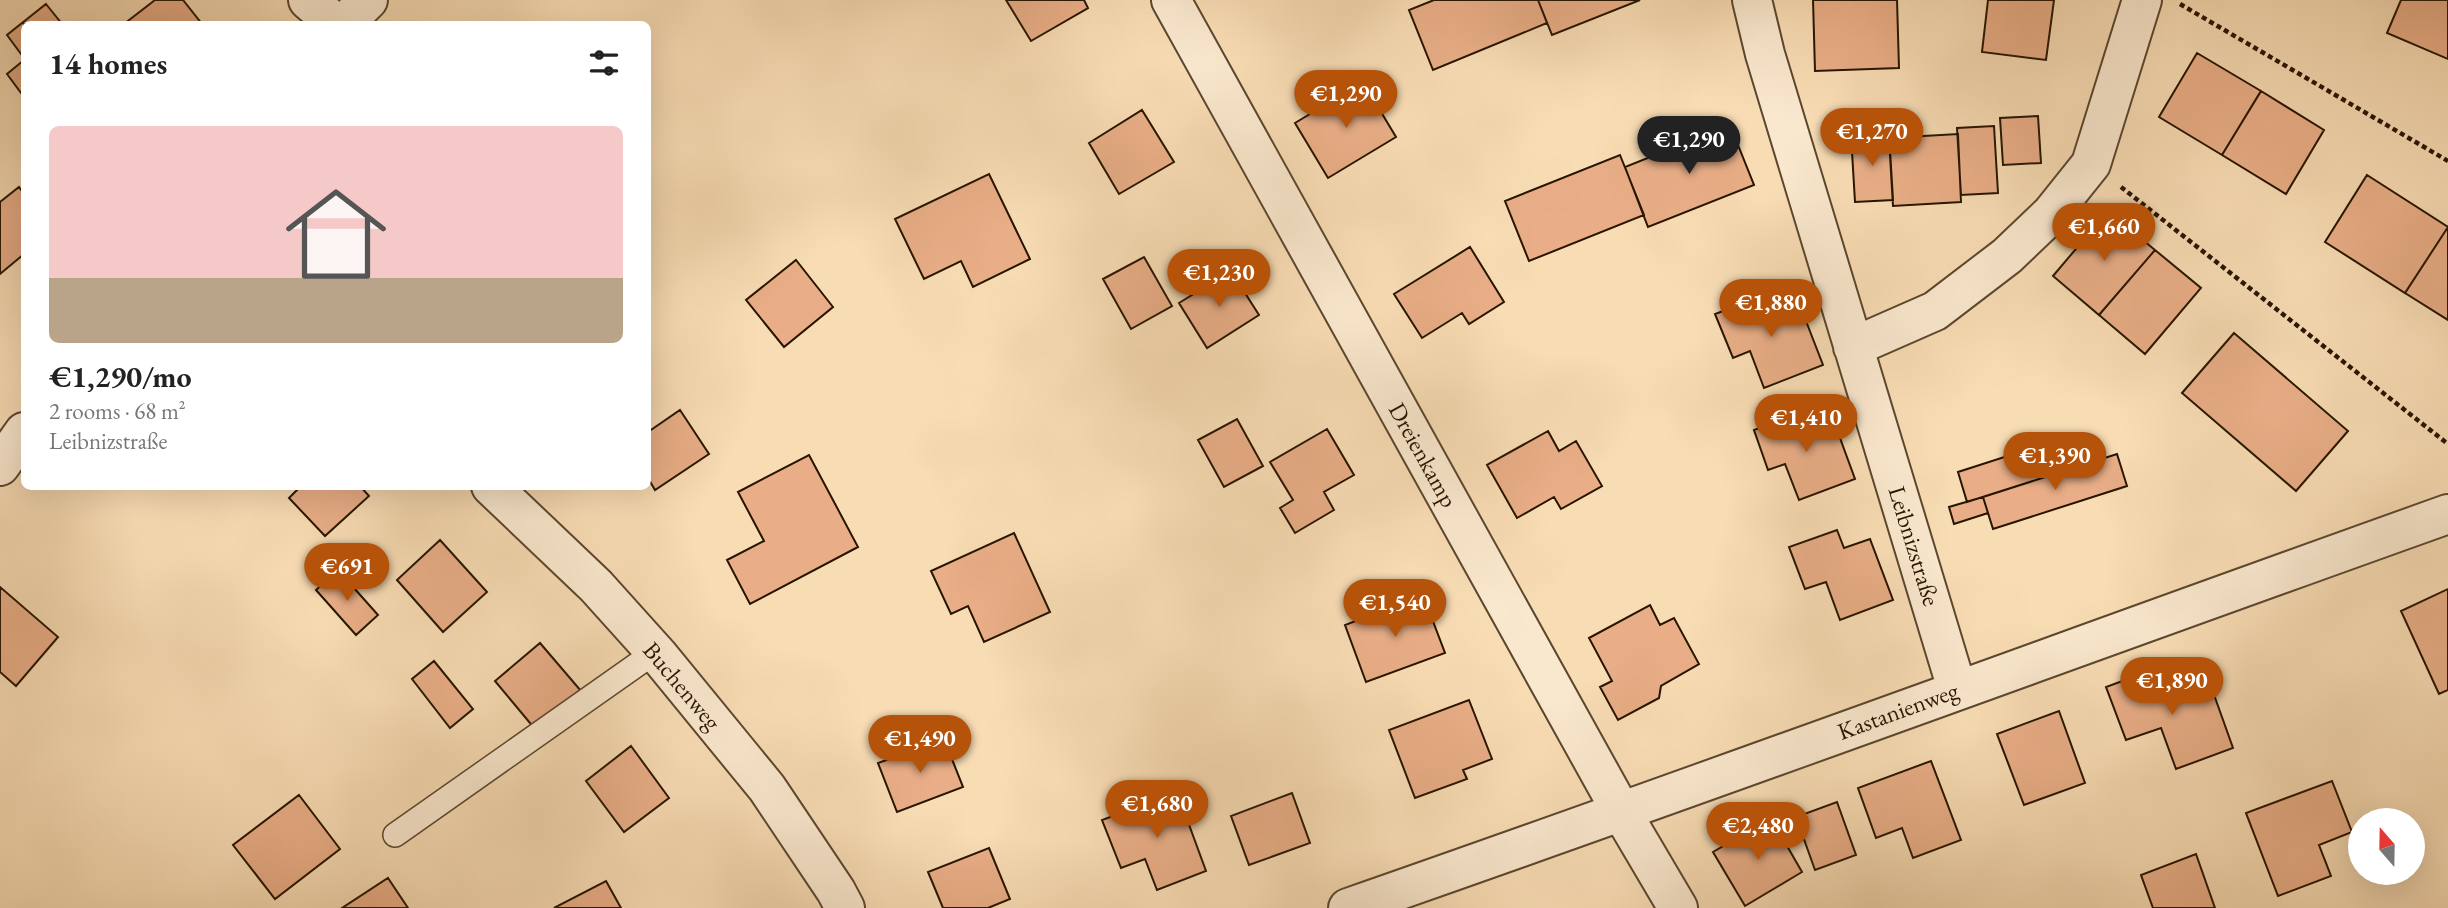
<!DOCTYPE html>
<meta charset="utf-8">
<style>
:root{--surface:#fff;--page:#f6f6f6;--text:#222;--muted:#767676;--accent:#b45309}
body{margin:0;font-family:"EB Garamond",serif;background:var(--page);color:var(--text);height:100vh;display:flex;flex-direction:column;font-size:26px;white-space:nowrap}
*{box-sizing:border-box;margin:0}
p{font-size:23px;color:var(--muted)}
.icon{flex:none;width:38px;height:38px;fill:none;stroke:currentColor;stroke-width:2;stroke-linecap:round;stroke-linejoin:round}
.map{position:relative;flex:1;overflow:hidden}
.sheet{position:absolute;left:21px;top:21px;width:630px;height:469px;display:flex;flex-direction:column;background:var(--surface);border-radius:10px;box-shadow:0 7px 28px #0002}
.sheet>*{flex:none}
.needle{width:46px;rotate:340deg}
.buttons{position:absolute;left:2348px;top:808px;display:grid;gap:14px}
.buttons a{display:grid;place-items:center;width:77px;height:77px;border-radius:50%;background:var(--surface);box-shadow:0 7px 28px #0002;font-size:35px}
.price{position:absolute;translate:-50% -60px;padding:0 16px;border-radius:24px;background:var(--accent);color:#fff;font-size:23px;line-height:46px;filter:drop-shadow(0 2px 4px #0008)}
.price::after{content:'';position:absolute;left:50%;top:42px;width:21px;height:16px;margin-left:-10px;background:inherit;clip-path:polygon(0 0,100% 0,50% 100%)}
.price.on{background:#222;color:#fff}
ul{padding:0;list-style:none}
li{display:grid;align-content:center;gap:14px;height:371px;padding:0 28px}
li span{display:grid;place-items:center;height:217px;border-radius:10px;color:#555}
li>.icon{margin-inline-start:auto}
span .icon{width:126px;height:126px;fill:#fffc;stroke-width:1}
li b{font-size:30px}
h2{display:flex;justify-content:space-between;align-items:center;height:84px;padding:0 28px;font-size:30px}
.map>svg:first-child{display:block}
</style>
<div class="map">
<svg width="2448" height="908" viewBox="0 0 2448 908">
<rect width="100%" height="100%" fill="#f8dcb4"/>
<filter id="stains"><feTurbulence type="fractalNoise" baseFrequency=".00286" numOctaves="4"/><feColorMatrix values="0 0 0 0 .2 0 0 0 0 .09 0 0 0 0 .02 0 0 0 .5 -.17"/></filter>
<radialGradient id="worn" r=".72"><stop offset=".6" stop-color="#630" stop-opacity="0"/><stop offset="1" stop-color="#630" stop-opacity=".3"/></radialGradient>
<path fill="#e9ae87" stroke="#271501" stroke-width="2" d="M155,0h28l19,24h-78z
M1006,0h78l4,8 -57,33z
M1434,0h104l9,23 -114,47 -24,-60z
M1538,0h102l-88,35z
M1813,0h84l2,68 -84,3z
M1988,0h66l-8,60 -64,-8z
M2401,0h47v59l-61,-26z
M46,4l16,20h-38v34l-17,-23z
M2197,53l64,38 -39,64 -63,-38z
M24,60v37l-17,-23z
M1363,82l33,55 -68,41 -33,-55z
M2261,91l63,39 -38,64 -64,-39z
M1142,110l32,52 -55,32 -30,-51z
M2038,116l3,47 -38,2 -3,-47z
M1730,125l24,60 -106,42 -23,-60z
M1994,126l4,67 -37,2 -4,-67z
M1889,133l4,67 -38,2 -4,-67z
M1958,134l3,68 -68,4 -4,-68z
M1620,155l24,60 -115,46 -24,-60z
M989,174l41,85 -57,28 -12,-26 -37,18 -29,-60z
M2367,175l81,52 -43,66 -80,-51z
M19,187l5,7v60l-24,20v-72z
M2108,211l47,39 -56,65 -46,-39z
M2448,227v93l-43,-27z
M1470,247l34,55 -35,22 -7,-11 -40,25 -28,-44z
M2155,250l46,38 -56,66 -46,-39z
M1144,257l28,49 -41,23 -28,-50z
M796,260l37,47 -49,40 -38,-47z
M1231,271l28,44 -52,33 -28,-45z
M1765,295l7,19 27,-11 24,62 -59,23 -14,-37 -17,7 -18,-44z
M2234,333l114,98 -52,60 -114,-98z
M680,410l29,44 -54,36 -7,-12v-46z
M1803,411l6,16 24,-8 22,60 -56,21 -14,-36 -17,6 -14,-40z
M1237,419l26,47 -39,21 -26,-47z
M1327,429l27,46 -30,17 10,18 -39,23 -15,-25 13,-8 -23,-38z
M1548,431l11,20 17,-10 26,45 -41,23 -7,-12 -37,21 -30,-53z
M2070,436l10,30 -113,36 -9,-30z
M2117,454l10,32 -134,43 -10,-32z
M809,455l49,92 -108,57 -23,-44 37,-19 -26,-49z
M301,486h59l9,10 -44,40 -36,-38z
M1983,497l5,16 -34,11 -5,-17z
M1837,530l7,18 26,-9 23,61 -53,20 -14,-38 -21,7 -16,-42z
M1014,533l36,79 -66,30 -16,-36 -17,8 -20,-43z
M440,540l47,52 -44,40 -46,-52z
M338,570l40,45 -22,20 -40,-45z
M0,587l58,50 -42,49 -16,-14z
M2448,589v101l-9,4 -38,-83z
M1423,595l22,58 -79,29 -21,-57z
M1650,605l10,20 14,-7 25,46 -38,22 -2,12 -41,22 -18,-33 12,-6 -23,-43z
M540,643l41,48 -46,38 -40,-48z
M434,661l39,48 -23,19 -38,-49z
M2149,671l10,25 49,-18 25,70 -57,21 -15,-41 -35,12 -20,-53z
M1469,700l23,59 -29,11 4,9 -52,19 -26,-68z
M2059,711l26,72 -61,22 -27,-71z
M944,739l19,48 -66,25 -19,-49z
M631,746l38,52 -45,34 -38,-51z
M1931,761l30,79 -48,18 -11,-30 -26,10 -18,-50z
M2332,781l20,51 -33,13 12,31 -53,20 -32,-83z
M1177,792l29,79 -49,19 -12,-31 -24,9 -19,-48z
M1292,793l18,50 -61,22 -18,-49z
M299,795l41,54 -65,50 -42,-54z
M1837,802l19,53 -41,15 -19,-53z
M1771,818l31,54 -57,34 -32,-54z
M989,848l21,51 -22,9h-45l-15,-36z
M2196,854l19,54h-62l-12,-33z
M388,878l20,30h-66z
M606,881l15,27h-67z"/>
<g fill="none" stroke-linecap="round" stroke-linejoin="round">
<defs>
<path id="service" d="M395,835l260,-183"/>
<path id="minor" d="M308,0l28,24
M1171,0l451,813 56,95
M1752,0l13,54 192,635
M344,24l24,-24
M1853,347l82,-36 72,-55 44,-42 40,-50 51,-164
M0,466l24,-34
M491,486l105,100 63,70 108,132 69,103 9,17
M1348,908c368,-128 733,-263 1100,-394"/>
</defs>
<use href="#service" stroke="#5b472e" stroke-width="26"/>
<use href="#minor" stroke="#5b472e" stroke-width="42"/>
<path stroke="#271501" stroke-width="4.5" stroke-dasharray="5 3.5" stroke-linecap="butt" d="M2180,4l268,157
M2121,187l327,257"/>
<use href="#service" stroke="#fae8ce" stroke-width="23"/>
<use href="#minor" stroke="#fae8ce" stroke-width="38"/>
</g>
<g text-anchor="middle" stroke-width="5" stroke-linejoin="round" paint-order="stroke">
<g font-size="24" fill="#271501" stroke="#fae8ce">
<text transform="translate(1423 455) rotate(61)" y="8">Dreienkamp</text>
<text transform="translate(1914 546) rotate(73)" y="8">Leibnizstraße</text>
<text transform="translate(682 686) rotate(50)" y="8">Buchenweg</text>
<text transform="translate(1898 711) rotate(-20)" y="8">Kastanienweg</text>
</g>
</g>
<rect width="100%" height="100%" filter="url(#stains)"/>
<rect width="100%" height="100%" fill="url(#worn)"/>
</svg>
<div class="buttons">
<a><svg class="needle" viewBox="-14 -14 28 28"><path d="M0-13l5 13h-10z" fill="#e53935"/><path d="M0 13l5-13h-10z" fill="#767676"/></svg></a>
</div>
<b class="price" style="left:1346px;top:130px">€1,290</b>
<b class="price" style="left:1872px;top:168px">€1,270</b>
<b class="price on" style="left:1689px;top:176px">€1,290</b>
<b class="price" style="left:2104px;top:263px">€1,660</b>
<b class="price" style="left:1219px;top:309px">€1,230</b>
<b class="price" style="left:1771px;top:339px">€1,880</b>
<b class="price" style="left:1806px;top:454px">€1,410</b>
<b class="price" style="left:2055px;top:492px">€1,390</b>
<b class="price" style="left:347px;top:603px">€691</b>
<b class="price" style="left:1395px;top:639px">€1,540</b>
<b class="price" style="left:2172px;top:717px">€1,890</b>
<b class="price" style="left:920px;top:775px">€1,490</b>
<b class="price" style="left:1157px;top:840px">€1,680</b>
<b class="price" style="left:1758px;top:862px">€2,480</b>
<section class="sheet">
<h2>14 homes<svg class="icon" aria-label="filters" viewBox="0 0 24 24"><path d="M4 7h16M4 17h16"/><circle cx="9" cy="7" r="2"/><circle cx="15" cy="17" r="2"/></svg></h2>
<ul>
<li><span style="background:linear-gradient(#f6c9c9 70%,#b9a48a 0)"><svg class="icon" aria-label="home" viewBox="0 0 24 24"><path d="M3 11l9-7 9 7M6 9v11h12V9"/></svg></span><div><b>€1,290/mo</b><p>2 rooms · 68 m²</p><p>Leibnizstraße</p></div></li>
</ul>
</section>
</div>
